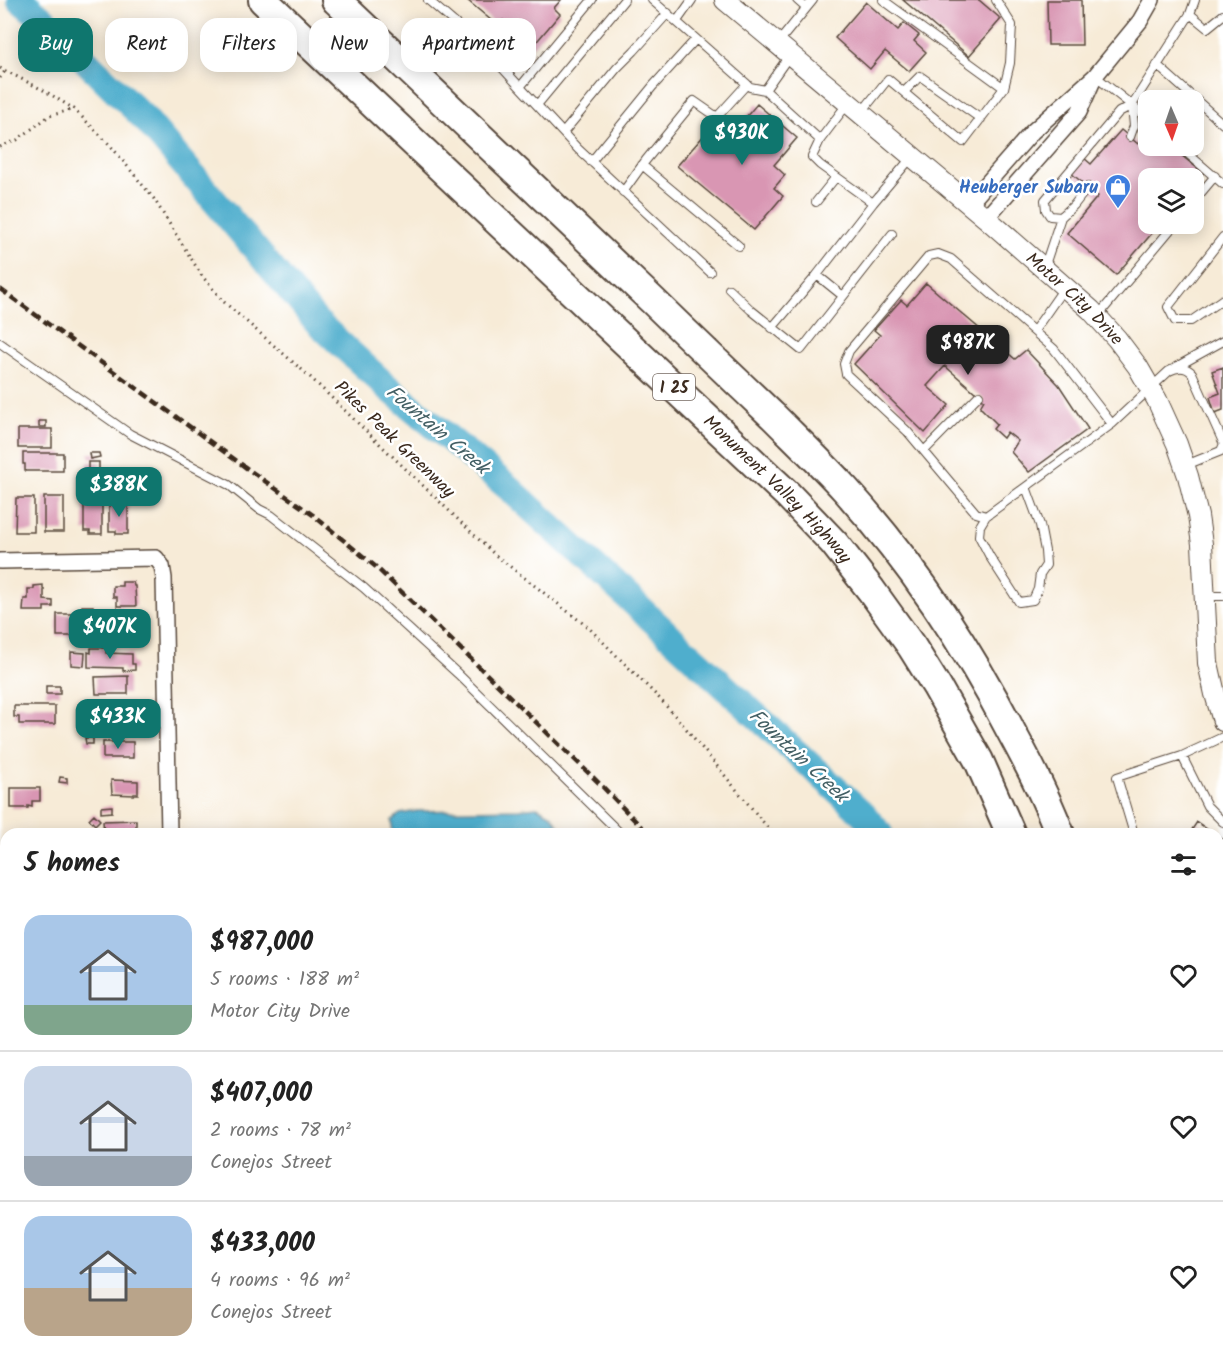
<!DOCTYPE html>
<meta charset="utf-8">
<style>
:root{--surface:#fff;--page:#f6f6f6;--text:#222;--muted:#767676;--line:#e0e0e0;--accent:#0f766e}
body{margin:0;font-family:Kalam,sans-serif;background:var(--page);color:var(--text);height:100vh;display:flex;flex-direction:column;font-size:22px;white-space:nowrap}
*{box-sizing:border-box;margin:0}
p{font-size:20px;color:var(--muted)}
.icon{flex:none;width:33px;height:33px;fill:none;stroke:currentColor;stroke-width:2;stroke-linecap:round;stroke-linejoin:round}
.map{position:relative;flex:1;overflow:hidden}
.panel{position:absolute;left:0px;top:828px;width:1224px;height:534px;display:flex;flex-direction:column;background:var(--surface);border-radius:18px 18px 0 0;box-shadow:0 3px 15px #0003}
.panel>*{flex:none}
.hud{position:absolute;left:18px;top:18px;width:600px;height:54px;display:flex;gap:12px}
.needle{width:39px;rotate:178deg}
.fabs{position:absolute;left:1138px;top:90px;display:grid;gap:12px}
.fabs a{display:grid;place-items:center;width:66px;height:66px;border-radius:12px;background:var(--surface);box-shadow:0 3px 15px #0003;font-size:30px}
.price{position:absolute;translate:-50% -51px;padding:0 14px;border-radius:12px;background:var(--accent);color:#fff;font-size:20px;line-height:39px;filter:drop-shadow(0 2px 3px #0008)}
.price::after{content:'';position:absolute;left:50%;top:36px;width:18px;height:14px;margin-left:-9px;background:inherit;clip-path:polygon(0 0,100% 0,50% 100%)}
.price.current{background:#222;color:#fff}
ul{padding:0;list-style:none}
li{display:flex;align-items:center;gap:18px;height:150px;padding:0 24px}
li+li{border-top:2px solid var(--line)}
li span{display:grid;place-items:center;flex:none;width:168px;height:120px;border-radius:18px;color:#555}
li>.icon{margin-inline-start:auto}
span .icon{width:72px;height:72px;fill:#fffc;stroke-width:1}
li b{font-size:26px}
h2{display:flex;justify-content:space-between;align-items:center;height:72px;padding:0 24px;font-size:26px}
.pill{padding:0 21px;border-radius:18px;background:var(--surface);box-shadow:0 3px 15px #0003;font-size:21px;line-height:54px}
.pill.current{background:var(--accent);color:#fff}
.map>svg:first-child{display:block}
</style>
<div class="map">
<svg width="1223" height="1362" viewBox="0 0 1223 1362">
<rect width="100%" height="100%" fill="#fff"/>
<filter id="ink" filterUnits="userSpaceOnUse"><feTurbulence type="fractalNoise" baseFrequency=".0167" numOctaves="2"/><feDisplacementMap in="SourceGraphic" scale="12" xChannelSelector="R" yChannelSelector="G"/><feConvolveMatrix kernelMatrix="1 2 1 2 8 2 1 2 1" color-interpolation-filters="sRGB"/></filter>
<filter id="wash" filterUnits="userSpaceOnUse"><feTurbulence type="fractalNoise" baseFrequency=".008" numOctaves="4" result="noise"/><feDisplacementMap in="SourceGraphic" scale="24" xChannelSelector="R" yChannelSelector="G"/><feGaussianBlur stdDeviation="1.35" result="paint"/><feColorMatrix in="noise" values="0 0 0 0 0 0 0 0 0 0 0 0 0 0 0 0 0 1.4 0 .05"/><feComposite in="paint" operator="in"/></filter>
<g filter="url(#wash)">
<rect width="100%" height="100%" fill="#f7ebd7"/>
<path fill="#4faecd" stroke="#456c76" stroke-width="1.5" d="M537,807l15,8 13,19h-173v-14l8,-6 17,-3 102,-2z"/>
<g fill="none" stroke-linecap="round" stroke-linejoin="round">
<path stroke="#4faecd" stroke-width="4.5" d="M1218,1123l5,-1"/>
<path stroke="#4faecd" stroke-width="27" d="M20,0l22,18 104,102 171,202 69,64 123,102 354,326 17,20
M936,1356v6"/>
</g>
<g id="blocks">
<path fill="#d996b3" d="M467,0h94l-7,8 6,6 -27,32 -30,-26 -5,6z
M903,0h76l22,19 -32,37z
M1047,0h34l1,45h-34z
M866,2l32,28 6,-7 15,12 -5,6 12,11 -17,19 -24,-20 -15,18 -35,-31z
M757,104l40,34 -23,27 11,10 -11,13 9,8 -29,34 -77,-64 30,-34 11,10 12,-14 4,3z
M1121,130l17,14 11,-13v15h21l33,27 -9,10v-5h-45v46h11l-44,51 -49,-42 31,-37 -27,-23 13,-15 7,6z
M926,283l89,76 11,-9 33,35 29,44 -59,43 -18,-20 7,-11 -11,-9 -4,6 -10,-9 4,-5 -17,-17 4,-7 -39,-34 -18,20 22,19 -24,28 -71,-69 26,-29 -6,-5 27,-30 6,5z
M1223,367v43l-8,3 -5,-16 10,-4 -8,-22z
M39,421h7v6h-7z
M18,429h34v19h-34z
M23,453h40v18h-38v-7h-2z
M89,453h10l1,4 -10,2z
M88,462h11v10h-11z
M108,474l13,2v8h-7l-1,-2h-5z
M44,497h20v35h-20z
M16,498h18v34h-19z
M84,501h18v33h-12v-3h-6z
M109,504h19v30h-12v-3h-7z
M122,582h11l1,4h1l1,20h-19v-9h-4v-11h9z
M43,585v4h1v11l9,1v6h-9v4h-21l1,-12h4v-10h6v-3z
M82,606h11v7h-11z
M57,614h19v22h-19z
M135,625l1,18 -29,1 -1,-18z
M91,648h15v5l26,1v10h3v6l-12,1v-3l-35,-1v-15l3,1z
M71,652l14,1 -1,13 -13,-1z
M128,676v18h-32l-1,-17z
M46,686h14v8h-14z
M99,703h33v11h-2v7h-31z
M14,706h41v18h-36v-7h-5z
M85,738h8v6h-7z
M103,742h30v16h-30z
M60,777l7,1v5l-8,-1z
M111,780l27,1v13h-4v1l-22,-1z
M11,788h29v13h-8v6l-4,-1v2h-17z
M112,806v6l-11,1v-6z
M94,814l6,6 -5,5 -6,-6z
M136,820v14h-32l-1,-13z
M1197,822l17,12h-25z
M1218,837l5,3v97l-5,7z"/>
</g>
</g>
<g filter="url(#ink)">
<use href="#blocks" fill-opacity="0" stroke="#57473a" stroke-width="1.5"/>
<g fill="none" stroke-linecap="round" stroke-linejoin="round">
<defs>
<path id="service" d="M428,0l57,49 35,38
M592,0l-72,87 58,62 132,123
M652,0l95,84 3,3 15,3
M797,0l9,8
M883,0l121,88
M1190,14l5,-14
M677,21l15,-21
M778,43l35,-43
M789,56l-24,34 55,50 28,-37
M1157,65l66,59
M1095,76l54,43
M904,92l16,-16 61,43
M537,105l87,-105
M1132,105l58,-91 17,14 16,-13
M861,113l27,-34 75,63 41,-54 6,-25 2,-38 -16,-25
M563,133l54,-65 17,-17 34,-38
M820,140l-8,17 8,8 53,38 38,-45
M1179,146l44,38
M591,162l62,-76 43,-47
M642,165l97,81
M1088,187l-14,18 -13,12 -11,-1 -4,-6 -1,-10 74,-88 13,-7 2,21 -4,11
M623,192l23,-32 48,-59 23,16 30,-33
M1194,201l21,-25
M816,202l20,-25
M1223,237l-55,70 7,14h16l32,-22
M1044,268l17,-51
M817,275l26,21
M729,289l22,21 50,40 91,-116
M1097,317l78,-93
M772,328l45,-53 56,-72
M1034,331l30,-43
M0,343l130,91 99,51 30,24 12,6 93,73 94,86 163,160
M1176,367l47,-26
M1112,424l-58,-75 -103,-90 -13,-5 -9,2 -80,95 -5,13 2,10 61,57 69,82 10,3 126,-92 57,-53c8,-4 17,-5 23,2l31,69
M924,451l55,-56
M1186,465l35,-14 2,-5
M986,516l-6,10 -1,10 11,21 29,45 14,-2 5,-11 2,-15 6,-9 -1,-14 -5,-26 -14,-38
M1207,596h16
M1182,756l25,50 16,16
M1134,834l-17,-57 65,-21 41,-19
M1218,964l5,-6
M293,1356l6,6
M522,1362v-6
M785,1362l1,-6
M1219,1362l4,-27"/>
<path id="minor" d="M1095,76l45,-55 12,-21
M969,204l63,-72 63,-56 -16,36 -93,106
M0,561l156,-3 6,8 2,12 5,256
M0,915l6,10
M0,1346h6
M172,1356l1,6"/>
<g id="tertiary">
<path id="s1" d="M725,0l261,218 105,92 26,29 21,28 19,33 20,44 11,32 10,40 4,28 6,119 7,31 8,27"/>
</g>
<g id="motorway">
<path id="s2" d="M263,0l525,495 46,48 37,47 41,57 25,40 42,74 32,73"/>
<path d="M336,0c106,100 212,200 317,301 40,39 80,77 121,116 24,24 48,47 71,72 66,73 122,157 167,244 18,33 35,66 48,101"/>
<path d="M1067,1362l1,-6"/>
<path d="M1094,1362v-6"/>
<path d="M1142,1362v-6"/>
</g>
</defs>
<use href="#service" stroke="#57473a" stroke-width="10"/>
<use href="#minor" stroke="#57473a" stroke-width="18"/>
<use href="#tertiary" stroke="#57473a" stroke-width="22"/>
<use href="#motorway" stroke="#57473a" stroke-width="32"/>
<path stroke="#57473a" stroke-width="3" stroke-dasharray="1.5 4.5" stroke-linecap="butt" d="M0,68l45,23 29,18 36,36 44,54 48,77 22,26 85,74 185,178 95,74 71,71 24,27 89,108
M0,78l5,-7
M0,147l17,-7 32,-24 25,-7
M1218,1147h5
M902,1362l1,-6
M1006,1362v-6"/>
<use href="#service" stroke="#fff" stroke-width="8"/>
<use href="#minor" stroke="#fff" stroke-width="15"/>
<use href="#tertiary" stroke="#fff" stroke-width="20"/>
<use href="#motorway" stroke="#fff" stroke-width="28"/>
<path stroke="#3b2a1e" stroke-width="4.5" stroke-dasharray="9 4.5" stroke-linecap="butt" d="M0,289l252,183 61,43 63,52 226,219 46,48
M0,987l6,9
M132,1356l1,6
M812,1362l1,-6"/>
</g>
</g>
<defs>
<symbol id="shop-pin" viewBox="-11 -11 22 30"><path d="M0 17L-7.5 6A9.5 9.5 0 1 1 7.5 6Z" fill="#3f7fe0" stroke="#fff"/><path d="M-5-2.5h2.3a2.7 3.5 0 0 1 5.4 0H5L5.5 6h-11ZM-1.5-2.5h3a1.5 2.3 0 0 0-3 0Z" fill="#fff"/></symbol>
</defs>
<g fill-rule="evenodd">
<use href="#shop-pin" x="1103" y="172" width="30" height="40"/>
</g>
<g text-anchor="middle" stroke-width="5" stroke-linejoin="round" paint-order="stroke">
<rect fill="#fff" stroke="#766a62" stroke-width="1.5" x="653" y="374" width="42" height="26" rx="4.5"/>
<g font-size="16" font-weight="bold" fill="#3b2a1e">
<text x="674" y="393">I 25</text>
</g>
<g font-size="18" font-weight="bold" fill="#366cbe" stroke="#fff" text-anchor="end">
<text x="1098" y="193">Heuberger Subaru</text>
</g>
<g font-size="18" fill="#3b2a1e" stroke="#fff">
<text dy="6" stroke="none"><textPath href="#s1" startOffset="460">Motor City Drive</textPath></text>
<text transform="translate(395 439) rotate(44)" y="6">Pikes Peak Greenway</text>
<text dy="6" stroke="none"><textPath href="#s2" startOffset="710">Monument Valley Highway</textPath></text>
</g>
<g font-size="20" font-style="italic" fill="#435f64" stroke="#fff">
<text transform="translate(438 429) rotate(40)" y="7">Fountain Creek</text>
<text transform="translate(799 755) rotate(43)" y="7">Fountain Creek</text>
</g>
</g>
</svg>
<div class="fabs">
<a><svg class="needle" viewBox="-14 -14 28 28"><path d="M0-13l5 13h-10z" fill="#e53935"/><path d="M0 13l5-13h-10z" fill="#767676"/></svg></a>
<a><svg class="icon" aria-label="layers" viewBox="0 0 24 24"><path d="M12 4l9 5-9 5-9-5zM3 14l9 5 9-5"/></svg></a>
</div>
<b class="price" style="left:742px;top:166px">$930K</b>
<b class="price current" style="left:968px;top:376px">$987K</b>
<b class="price" style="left:119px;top:518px">$388K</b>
<b class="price" style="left:110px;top:660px">$407K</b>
<b class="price" style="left:118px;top:750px">$433K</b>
<div class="hud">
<a class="pill current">Buy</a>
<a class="pill">Rent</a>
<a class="pill">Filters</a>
<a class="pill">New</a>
<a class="pill">Apartment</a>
</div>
<section class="panel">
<h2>5 homes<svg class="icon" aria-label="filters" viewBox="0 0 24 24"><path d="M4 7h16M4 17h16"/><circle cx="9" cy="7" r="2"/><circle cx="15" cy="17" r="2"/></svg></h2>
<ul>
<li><span style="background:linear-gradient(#a9c7e8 75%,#7fa58c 0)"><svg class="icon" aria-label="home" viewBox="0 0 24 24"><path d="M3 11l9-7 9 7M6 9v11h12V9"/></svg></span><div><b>$987,000</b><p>5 rooms · 188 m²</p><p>Motor City Drive</p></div><svg class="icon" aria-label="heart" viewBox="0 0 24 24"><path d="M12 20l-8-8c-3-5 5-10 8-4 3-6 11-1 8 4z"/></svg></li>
<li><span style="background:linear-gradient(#c9d6e8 75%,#9aa5b1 0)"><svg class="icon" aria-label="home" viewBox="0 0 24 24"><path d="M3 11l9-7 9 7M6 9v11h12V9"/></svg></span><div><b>$407,000</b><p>2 rooms · 78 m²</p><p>Conejos Street</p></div><svg class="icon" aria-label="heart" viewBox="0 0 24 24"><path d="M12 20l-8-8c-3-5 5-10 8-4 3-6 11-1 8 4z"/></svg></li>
<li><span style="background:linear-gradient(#a9c7e8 60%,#b9a48a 0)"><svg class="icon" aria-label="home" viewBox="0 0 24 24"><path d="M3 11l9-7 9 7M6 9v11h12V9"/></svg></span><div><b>$433,000</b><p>4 rooms · 96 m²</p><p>Conejos Street</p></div><svg class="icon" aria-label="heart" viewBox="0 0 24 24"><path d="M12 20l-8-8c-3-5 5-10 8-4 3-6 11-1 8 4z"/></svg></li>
</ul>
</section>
</div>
